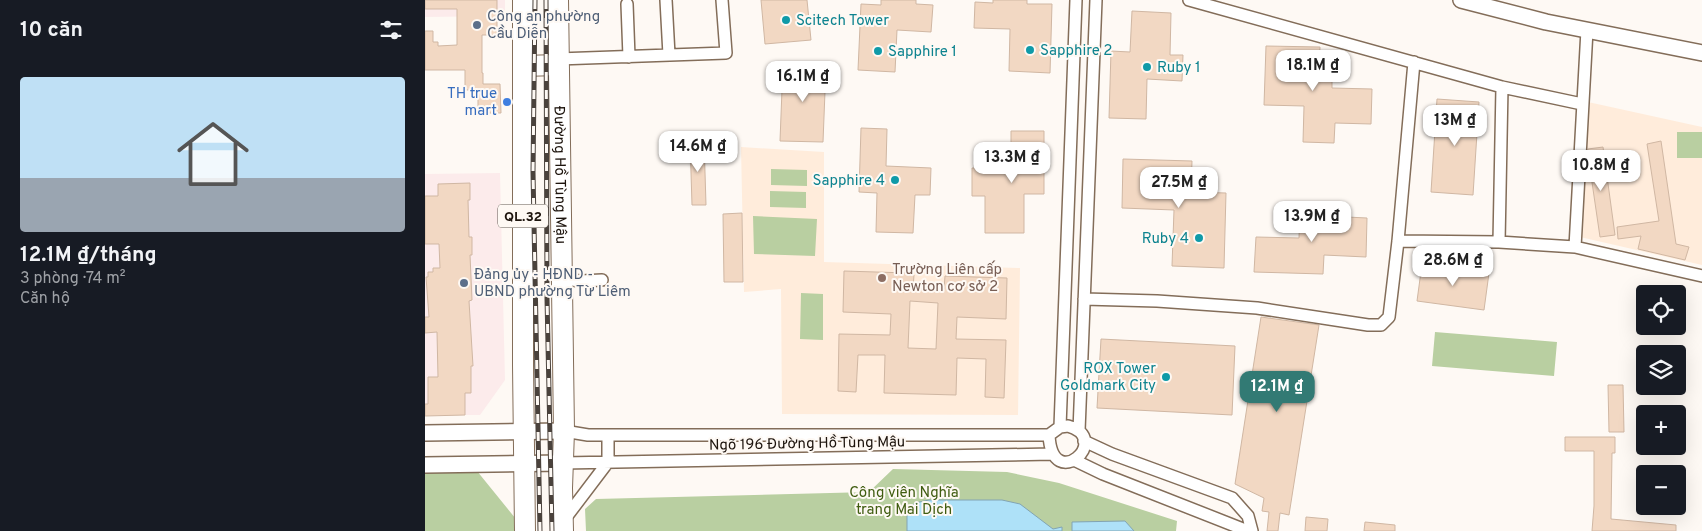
<!DOCTYPE html>
<html lang="vi">
<meta charset="utf-8">
<style>
:root{--surface:#171b24;--page:#242831;--text:#f1f3f6;--muted:#9ea1a6;--accent:#327a74}
body{margin:0;font-family:Overpass,sans-serif;background:var(--page);color:var(--text);height:100vh;display:flex;flex-direction:column;font-size:19px;white-space:nowrap}
*{box-sizing:border-box;margin:0}
p{font-size:16px;color:var(--muted)}
.icon{flex:none;width:28px;height:28px;fill:none;stroke:currentColor;stroke-width:2;stroke-linecap:round;stroke-linejoin:round}
.map{position:relative;flex:1;overflow:hidden}
.details{display:flex;flex-direction:column;background:var(--surface);width:425px}
.details>*{flex:none}
.fabs{position:absolute;left:1211px;top:285px;display:grid;gap:10px}
.fabs a{display:grid;place-items:center;width:50px;height:50px;border-radius:5px;background:var(--surface);box-shadow:0 5px 20px #0002;font-size:25px}
.price{position:absolute;translate:-50% -42px;padding:0 11px;border-radius:10px;background:#fff;color:#222;font-size:16px;line-height:32px;filter:drop-shadow(0 1px 2px #0008)}
.price::after{content:'';position:absolute;left:50%;top:30px;width:15px;height:11px;margin-left:-8px;background:inherit;clip-path:polygon(0 0,100% 0,50% 100%)}
.price.on{background:var(--accent);color:#fff}
ul{padding:0;list-style:none}
li{display:grid;align-content:center;gap:10px;height:265px;padding:0 20px}
li span{display:grid;place-items:center;height:155px;border-radius:5px;color:#555}
li>.icon{margin-inline-start:auto}
span .icon{width:90px;height:90px;fill:#fffc;stroke-width:1}
li b{font-size:21px}
h2{display:flex;justify-content:space-between;align-items:center;height:60px;padding:0 20px;font-size:21px}
main{display:flex;flex:1;min-height:0}
.map>svg:first-child{display:block}
</style>
<main>
<section class="details">
<h2>10 căn<svg class="icon" aria-label="filters" viewBox="0 0 24 24"><path d="M4 7h16M4 17h16"/><circle cx="9" cy="7" r="2"/><circle cx="15" cy="17" r="2"/></svg></h2>
<ul>
<li><span style="background:linear-gradient(#bfe0f5 65%,#9aa5b1 0)"><svg class="icon" aria-label="home" viewBox="0 0 24 24"><path d="M3 11l9-7 9 7M6 9v11h12V9"/></svg></span><div><b>12.1M ₫/tháng</b><p>3 phòng · 74 m²</p><p>Căn hộ</p></div></li>
</ul>
</section>
<div class="map">
<svg width="1277" height="531" viewBox="0 0 1277 531">
<rect width="100%" height="100%" fill="#fef9f4"/>
<path fill="#fcebeb" d="M0,0h80v16l-80,1z
M75,173l5,207 -25,35h-55v-241z"/>
<path fill="#ffecdb" d="M1163,102l114,25v138l-122,-28z
M316,147l83,5v110l196,6 -2,147 -236,-1 -1,-125 -37,3z"/>
<path fill="#b9cfa1" d="M1252,132h25v26h-25z
M346,169l36,1v16l-36,-1z
M345,191l36,1v16l-36,-1z
M328,216l64,3 -2,37 -61,-2z
M376,293l22,1v46l-23,-1z
M1010,332l122,10 -3,34 -122,-10z
M468,469l114,3 52,11 118,38 -1,10h-590l-1,-22 11,-10 273,-7z
M52,471l43,53v7h-95v-58z"/>
<path fill="#aee1f8" stroke="#82a4b2" d="M504,500h73l18,4 33,25 9,-2v4h-155v-21l8,-7z
M700,521l9,10h-62v-9z"/>
<path fill="#f2d8c3" stroke="#d0b7a3" fill-rule="evenodd" d="M0,0h72v35h-15v38h1v11h17l1,29h-23v-23h-13v-20h-40v-39h8v11h5v4l19,-1v-36h-32z
M336,0h46l4,40 -46,4z
M456,0h35v4l17,1 -2,27 -34,-2 -2,42 -37,-2 3,-66 20,1z
M568,0h34v4h25l-2,69 -41,-2 1,-42 -36,-1 1,-26 18,1z
M707,11l39,2 -1,42h13l-1,26 -35,-2 -1,40 -37,-1 2,-67 19,1z
M841,46l54,1 -1,22h13v19l40,1 -1,35 -36,-1 -1,20 -31,-1 1,-36 -40,-1z
M358,64l43,2 -3,76 -43,-1z
M1012,99l42,3 -6,93 -42,-3z
M436,128l26,1 -1,37 45,2 -1,27h-15l-2,38 -37,-1 1,-39 -18,-1z
M586,131h33v63h-20v39h-39v-37h-13v-28l39,1z
M265,140h14l2,65h-14z
M1236,141l15,103 13,3 -4,13 -47,-11 3,-13 -23,3 -1,-12 42,-6 -12,-77z
M1178,147l12,88 -15,2 -12,-82v-6z
M698,159l69,2 -1,31 35,1 -2,75 -52,-2 2,-56 -52,-2z
M45,183v17h-2l1,37h3v18h-2l2,45 -3,1 4,65h-2v27h-6v22l-40,1v-12h3v-27h10l-1,-45 -12,1v-16h4l-3,-40h2v-5h5v-4h7l-1,-24h-14v-48h13v-12z
M875,203l27,1 -1,12 41,2 -1,39 -42,-2 -1,19 -69,-2 2,-35 43,1z
M317,213l1,69h-19l-1,-68z
M997,264l67,9 -5,37 -67,-9z
M419,271l64,2v2h6l-1,13 31,1 1,-13 62,2 -1,41 -49,-2 -1,22 50,1 -2,58 -19,-1 1,-38 -29,-1 -1,37 -72,-2 1,-38h-27l-2,37 -18,-1 1,-57 51,1 1,-21 -48,-2zM485,301l28,2 -2,46 -28,-1z
M836,317l58,8 -30,190 -9,-2 -2,18h-11l2,-19 -7,-1 2,-13 -29,-14z
M676,339l134,7 -3,69 -135,-7z
M1183,385h15l1,47h-15z
M1140,437h50v16h-3l-1,66 65,6v6h-84l2,-25v-55h-29z
M881,517l22,2 -1,12h-22z
M940,522l30,3v6h-31z"/>
<g fill="none" stroke-linecap="round" stroke-linejoin="round">
<defs>
<path id="minor" d="M241,0l3,55
M764,0l313,87 80,17
M202,4l2,53
M133,59l168,-6 -4,-53
M973,241l101,1 76,5 127,29
M1074,242l3,-155
M1150,247l12,-217
M136,279l20,2 21,-1
M659,299l73,2 100,7 111,17h13l8,-8 9,-76 16,-179
M643,426c46,13 -16,69 -19,9l11,-8z
M635,427l16,-427
M139,431l24,4h461
M654,431l17,-431
M659,441l28,13 120,44 16,18 4,15
M649,460l29,14 145,57
M138,463l489,-9
M139,520l44,-58v-27"/>
<path id="tertiary" d="M1036,0l85,22 156,31
M0,433l139,-2
M0,465l138,-2"/>
<g id="trunk">
<path d="M98,0v365l2,166"/>
<path id="s1" d="M133,0l6,431 -2,57 1,43"/>
<path d="M98,66l35,-1"/>
</g>
</defs>
<use href="#minor" stroke="#836d59" stroke-width="14"/>
<use href="#tertiary" stroke="#836d59" stroke-width="18"/>
<use href="#trunk" stroke="#836d59" stroke-width="22"/>
<use href="#minor" stroke="#fff" stroke-width="11"/>
<use href="#tertiary" stroke="#fff" stroke-width="15"/>
<use href="#trunk" stroke="#fff" stroke-width="20"/>
<defs>
<path id="rail" d="M110,0l-2,172 7,359
M121,0l1,298 5,233"/>
</defs>
<use href="#rail" stroke="#4a423c" stroke-width="5"/>
<use href="#rail" stroke="#fef9f4" stroke-width="3" stroke-dasharray="9" stroke-linecap="butt"/>
</g>
<g fill="#0f9aa8" stroke="#fef9f4" stroke-width="2">
<circle cx="361" cy="20" r="5"/>
<circle cx="605" cy="50" r="5"/>
<circle cx="453" cy="51" r="5"/>
<circle cx="722" cy="67" r="5"/>
<circle cx="470" cy="180" r="5"/>
<circle cx="774" cy="238" r="5"/>
<circle cx="741" cy="377" r="5"/>
</g>
<g fill="#5c6f8a" stroke="#fef9f4" stroke-width="2">
<circle cx="52" cy="25" r="5"/>
<circle cx="39" cy="283" r="5"/>
</g>
<circle fill="#3f7fe0" stroke="#fef9f4" stroke-width="2" cx="82" cy="102" r="5"/>
<circle fill="#8d6e63" stroke="#fef9f4" stroke-width="2" cx="457" cy="278" r="5"/>
<g text-anchor="middle" stroke-width="4" stroke-linejoin="round" paint-order="stroke">
<rect fill="#fef9f4" stroke="#605952" stroke-width="1" x="73" y="204.5" width="50" height="23" rx="4"/>
<g font-size="14" font-weight="bold" fill="#1d140d">
<text x="98" y="221">QL.32</text>
</g>
<g font-size="15" fill="#4e5e75" stroke="#fef9f4" text-anchor="start">
<text x="62" y="21">Công an phường<tspan x="62" dy="17">Cầu Diễn</tspan></text>
<text x="49" y="279">Đảng ủy - HĐND -<tspan x="49" dy="17">UBND phường Từ Liêm</tspan></text>
</g>
<g font-size="15" fill="#0d838f" stroke="#fef9f4" text-anchor="start">
<text x="371" y="25">Scitech Tower</text>
<text x="615" y="55">Sapphire 2</text>
<text x="463" y="56">Sapphire 1</text>
<text x="732" y="72">Ruby 1</text>
<text x="460" y="185" text-anchor="end">Sapphire 4</text>
<text x="764" y="243" text-anchor="end">Ruby 4</text>
<text x="731" y="373" text-anchor="end">ROX Tower<tspan x="731" dy="17">Goldmark City</tspan></text>
</g>
<g font-size="15" fill="#366cbe" stroke="#fef9f4" text-anchor="end">
<text x="72" y="98">TH true<tspan x="72" dy="17">mart</tspan></text>
</g>
<g font-size="15" fill="#1d140d" stroke="#fef9f4">
<text dy="5" stroke="none"><textPath href="#s1" startOffset="175">Đường Hồ Tùng Mậu</textPath></text>
<text transform="translate(382 443) rotate(-1)" y="5">Ngõ 196 Đường Hồ Tùng Mậu</text>
</g>
<g font-size="15" fill="#785e54" stroke="#fef9f4" text-anchor="start">
<text x="467" y="274">Trường Liên cấp<tspan x="467" dy="17">Newton cơ sở 2</tspan></text>
</g>
<g font-size="15" fill="#405d11" stroke="#fef9f4">
<text x="479" y="497">Công viên Nghĩa<tspan x="479" dy="17">trang Mai Dịch</tspan></text>
</g>
</g>
</svg>
<div class="fabs">
<a><svg class="icon" aria-label="locate" viewBox="0 0 24 24"><circle cx="12" cy="12" r="6"/><path d="M12 2v4M12 18v4M2 12h4M18 12h4"/></svg></a>
<a><svg class="icon" aria-label="layers" viewBox="0 0 24 24"><path d="M12 4l9 5-9 5-9-5zM3 14l9 5 9-5"/></svg></a>
<a>+</a>
<a>−</a>
</div>
<b class="price" style="left:888px;top:92px">18.1M ₫</b>
<b class="price" style="left:378px;top:103px">16.1M ₫</b>
<b class="price" style="left:1030px;top:147px">13M ₫</b>
<b class="price" style="left:273px;top:173px">14.6M ₫</b>
<b class="price" style="left:587px;top:184px">13.3M ₫</b>
<b class="price" style="left:1176px;top:192px">10.8M ₫</b>
<b class="price" style="left:754px;top:209px">27.5M ₫</b>
<b class="price" style="left:887px;top:243px">13.9M ₫</b>
<b class="price" style="left:1028px;top:287px">28.6M ₫</b>
<b class="price on" style="left:852px;top:413px">12.1M ₫</b>
</div>
</main>
